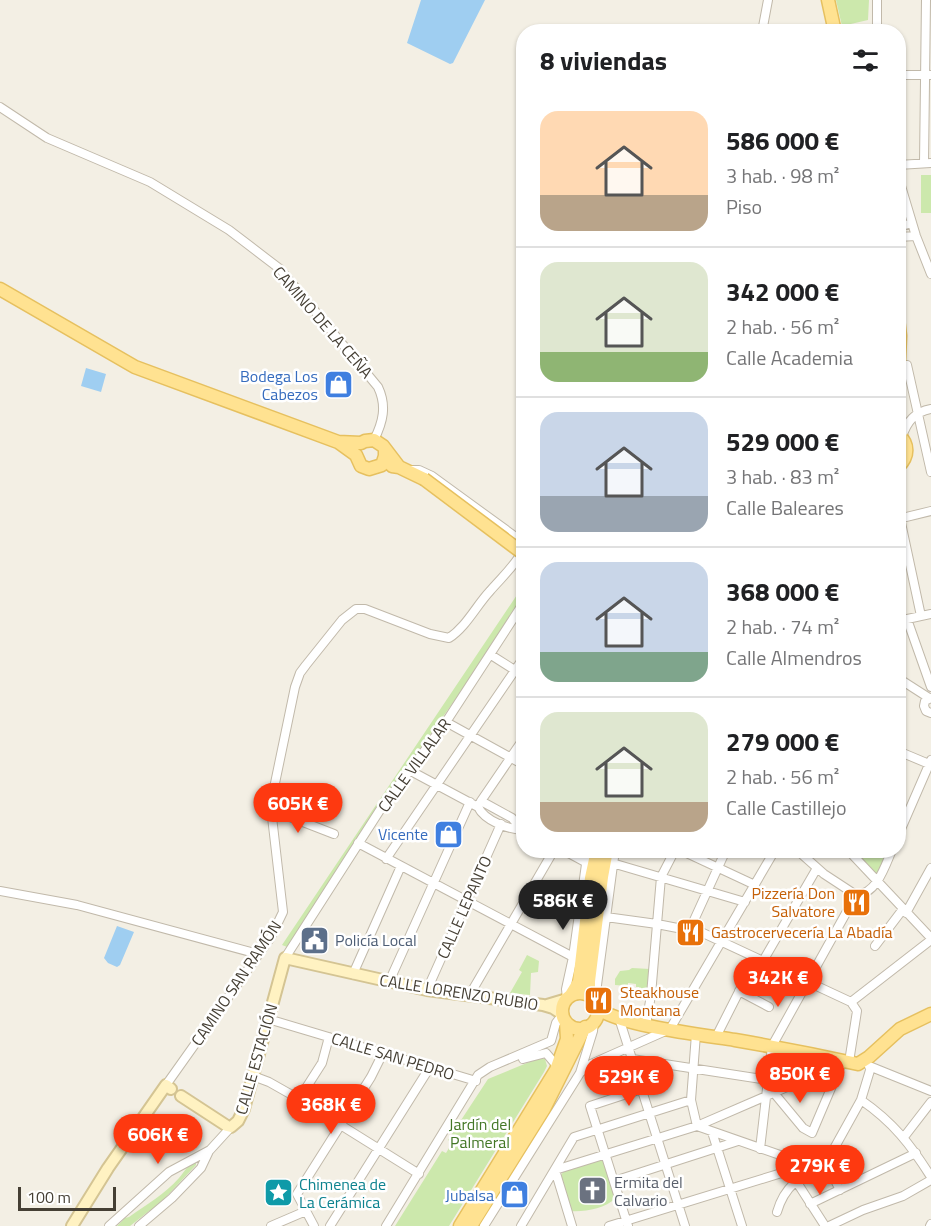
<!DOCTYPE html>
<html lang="es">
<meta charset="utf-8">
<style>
:root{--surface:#fff;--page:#f2f2f2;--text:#202124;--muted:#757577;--line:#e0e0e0;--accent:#fe3910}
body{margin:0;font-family:"Titillium Web",sans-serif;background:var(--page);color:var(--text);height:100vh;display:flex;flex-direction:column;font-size:22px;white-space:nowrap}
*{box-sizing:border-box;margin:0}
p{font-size:20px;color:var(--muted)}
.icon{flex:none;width:33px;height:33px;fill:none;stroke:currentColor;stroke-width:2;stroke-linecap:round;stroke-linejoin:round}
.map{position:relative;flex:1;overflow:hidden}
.sheet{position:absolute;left:516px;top:24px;width:390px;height:834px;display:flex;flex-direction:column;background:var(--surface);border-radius:24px;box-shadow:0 2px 4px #0004}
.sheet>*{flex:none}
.scale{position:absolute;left:18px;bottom:15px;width:98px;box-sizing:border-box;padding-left:6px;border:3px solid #453f34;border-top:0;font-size:16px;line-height:21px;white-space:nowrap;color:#453f34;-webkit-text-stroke:4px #fff;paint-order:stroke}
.price{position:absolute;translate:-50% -51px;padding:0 14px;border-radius:21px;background:var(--accent);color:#fff;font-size:20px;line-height:39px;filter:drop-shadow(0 2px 3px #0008)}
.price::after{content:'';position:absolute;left:50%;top:36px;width:18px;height:14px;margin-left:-9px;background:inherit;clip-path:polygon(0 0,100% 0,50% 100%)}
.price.active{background:#222;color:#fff}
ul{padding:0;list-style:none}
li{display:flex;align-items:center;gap:18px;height:150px;padding:0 24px}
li+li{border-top:2px solid var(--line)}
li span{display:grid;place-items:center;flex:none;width:168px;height:120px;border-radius:18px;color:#555}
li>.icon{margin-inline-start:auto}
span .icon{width:72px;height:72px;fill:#fffc;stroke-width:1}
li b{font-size:26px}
h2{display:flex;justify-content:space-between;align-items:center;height:72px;padding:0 24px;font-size:26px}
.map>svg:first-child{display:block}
</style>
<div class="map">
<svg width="931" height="1226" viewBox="0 0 931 1226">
<rect width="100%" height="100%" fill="#f3efe4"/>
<path fill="#cce8ac" d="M836,0h33l-1,20 -26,6z
M921,175h10v38h-10z
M523,586v11l-53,82 -84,117 -99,151 -5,-2z
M856,850l28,1 5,2 -12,23 -22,-23z
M527,955l12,6 -1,11 -7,1 -1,22 -20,-2 12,-21 -3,-2z
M632,968l18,1 -2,26h-6v-4l-3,-1v-3h-3v-3l-8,-1v3l-13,-1v-6l5,-8 9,-1z
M539,1058l6,1 2,7 -3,6 -95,154h-54l47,-75 4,2 6,-10 -4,-3 40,-61z
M603,1159l13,39c-12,11 -31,14 -46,13l-10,-34 3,-5z
M196,1162v3l-44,47 -3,-1 -19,15h-13l8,-8 4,-1c18,-13 36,-23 50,-39 6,-7 8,-13 17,-16z"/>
<path fill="#9fcef1" d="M421,0h64l-32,63 -3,1 -43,-21z
M86,368l20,6 -5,18 -20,-6z
M117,926l17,6 -14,33 -3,2 -9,-4 -4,-5z"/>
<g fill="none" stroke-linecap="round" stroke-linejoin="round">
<defs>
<path id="minor" d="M762,32l6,-32
M877,32v-32
M898,75h33
M0,107l47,31 103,44 79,48 51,39 98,118c9,19 5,35 -4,53
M924,163l2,-163
M898,165l33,-2
M898,176l18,60 15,38
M898,227l14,-4
M898,237l18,-1
M907,365l24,107
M902,437c5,-16 13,-25 29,-28
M411,470h8l13,6 92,67
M900,518l21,98
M898,519l33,-8
M907,619l24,68
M898,621l33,-7
M491,655l33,21
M898,678l31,20
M931,698l-6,3 -1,5 2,5 5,2
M446,722l78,43
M898,751l31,13
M409,770l69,37c7,14 30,22 44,23l-10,-12 -31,-17 -3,6
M481,801l43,-63
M272,810l62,24
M898,836l33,-76
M358,843l215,114
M563,850l24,13
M680,850l75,35
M797,850l27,24 32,21c21,-1 29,-29 36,-45
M848,850l83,88
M386,859l138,-202
M612,863l133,39
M0,891l77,14 181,49
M906,913l25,-45
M606,917l51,7 46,9 148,69 6,9 -8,51
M690,929l36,-79
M875,946l28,-37
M285,958l95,-148 66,-88 78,-120
M763,961l54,-93
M353,974l48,-108
M389,982l81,-180
M427,990l74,-166
M739,991l30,16
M469,996l85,-146
M567,999l-1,-10 7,-32 15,-107
M595,1000l20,-150
M851,1002l80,-62
M619,1018l66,208
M268,1019l208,62
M646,1025l5,-30 10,-118 14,-27
M696,1034l-5,66 6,26
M716,1037l40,-79
M523,1059l23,-6 11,13
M632,1059l136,21
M869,1066l62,25
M580,1073l11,-9 79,-35 105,-179
M253,1076l16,6 30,17 120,75
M166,1085l105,-148 12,-25 -11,-95 2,-29 21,-101 5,-14 6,-8 36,-45 14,-11h9l65,25 19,4c17,-11 27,-32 41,-47 11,-13 25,-25 33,-41
M774,1093l29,35 9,5 31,-73
M299,1099l23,-36 7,-26
M861,1100c32,22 50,45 70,77
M697,1126l83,29 9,20 9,9 27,42
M712,1132l30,94
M904,1137l27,-35
M760,1149l12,-103 84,-151
M826,1163l35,-63 10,-33
M614,1181l124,-40
M810,1204l106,-51
M777,1212c8,-28 25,-36 49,-49l14,27
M109,1226l60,-54 41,-22 21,-23
M139,1226l33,-28 29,-30 8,-17
M271,1226l35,-15
M314,1226l-17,-32 74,-117 12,-24
M330,1226l100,-159
M386,1226l92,-151 12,-8 61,-26 5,-18 6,-8
M484,1226l96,-153 13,-42 1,-10
M521,1226l53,-89 117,-37
M572,1226l-17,-56 142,-44 127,-55 4,-13
M609,1226l179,-55
M628,1226l-38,-120 52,-17
M829,1226l34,-16 40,-14 28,-16
M930,1226l1,-2"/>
<path id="secondary" d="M547,1005l20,-6
M181,1096l46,30 4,1 7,-6 6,-12 41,-151 142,32 116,15 10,3 9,6
M72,1226l36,-58 58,-83 5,4"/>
<path id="primary" d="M828,0l7,32
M0,289l135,78 203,75 23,1 4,-2 9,-1 9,6 16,21
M898,319l2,17 -2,44
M898,434c11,10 11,22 0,33
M338,442l18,13 5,11 8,3 13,-4 3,-9v-5
M392,466l7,1 25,12
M562 1011a18 18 0 1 1 36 0a18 18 0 1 1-36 0Z
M571,995l8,-13 12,-104 6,-28
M592,998l-3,-10v-7l13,-104 5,-27
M597,1008c24,18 106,27 138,32 41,7 82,15 123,24l11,-7 31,-28 31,-15
M460,1226l96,-156 11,-31 -1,-17
M471,1226l73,-117 41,-82"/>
</defs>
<use href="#minor" stroke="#c1b9aa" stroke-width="10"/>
<use href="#secondary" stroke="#d4c493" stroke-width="14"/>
<use href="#primary" stroke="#e6c05f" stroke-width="15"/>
<use href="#minor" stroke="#fff" stroke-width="8"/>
<use href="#secondary" stroke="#fff2c2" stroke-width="10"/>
<use href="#primary" stroke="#ffe291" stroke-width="12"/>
<defs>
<path id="primary-bridge" d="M424,479l100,75"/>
</defs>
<use href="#primary-bridge" stroke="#e6c05f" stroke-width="15" stroke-linecap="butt"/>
<use href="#primary-bridge" stroke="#ffe291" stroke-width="12"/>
</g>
<defs>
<symbol id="shop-square" viewBox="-11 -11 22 22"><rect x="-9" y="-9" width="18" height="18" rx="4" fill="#3f7fe0" stroke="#fff"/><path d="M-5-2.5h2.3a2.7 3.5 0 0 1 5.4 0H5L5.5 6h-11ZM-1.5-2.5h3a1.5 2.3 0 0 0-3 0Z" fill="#fff"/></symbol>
<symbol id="restaurant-square" viewBox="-11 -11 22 22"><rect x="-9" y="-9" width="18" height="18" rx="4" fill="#e8710a" stroke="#fff"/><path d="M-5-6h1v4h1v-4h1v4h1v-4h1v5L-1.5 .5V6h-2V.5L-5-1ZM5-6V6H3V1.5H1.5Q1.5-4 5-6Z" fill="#fff"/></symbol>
<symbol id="civic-square" viewBox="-11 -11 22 22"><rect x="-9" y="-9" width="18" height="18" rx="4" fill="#5c6f8a" stroke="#fff"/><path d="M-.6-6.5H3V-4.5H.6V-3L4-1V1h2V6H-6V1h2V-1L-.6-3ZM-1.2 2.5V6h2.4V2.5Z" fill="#fff"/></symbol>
<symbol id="church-square" viewBox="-11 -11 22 22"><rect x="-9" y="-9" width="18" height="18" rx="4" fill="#6b7280" stroke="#fff"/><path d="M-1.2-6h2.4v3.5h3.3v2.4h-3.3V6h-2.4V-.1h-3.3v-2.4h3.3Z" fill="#fff"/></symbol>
<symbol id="sight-square" viewBox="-11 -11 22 22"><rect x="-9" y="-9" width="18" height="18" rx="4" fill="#0f9aa8" stroke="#fff"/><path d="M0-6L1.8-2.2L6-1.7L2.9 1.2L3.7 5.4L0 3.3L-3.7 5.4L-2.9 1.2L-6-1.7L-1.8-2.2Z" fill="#fff"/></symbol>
</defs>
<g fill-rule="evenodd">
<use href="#shop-square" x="322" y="368" width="33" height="33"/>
<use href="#shop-square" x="432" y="818" width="33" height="33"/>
<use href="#restaurant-square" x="840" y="886" width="33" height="33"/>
<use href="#restaurant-square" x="674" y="916" width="33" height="33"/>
<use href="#civic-square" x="298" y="924" width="33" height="33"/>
<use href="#restaurant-square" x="582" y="984" width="33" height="33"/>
<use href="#church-square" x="576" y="1174" width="33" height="33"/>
<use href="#sight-square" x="262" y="1176" width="33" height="33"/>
<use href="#shop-square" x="498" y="1178" width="33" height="33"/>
</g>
<g text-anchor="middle" stroke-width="5" stroke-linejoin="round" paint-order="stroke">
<g font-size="16" fill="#453f34" stroke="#fff">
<text transform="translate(323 322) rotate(49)" y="6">CAMINO DE LA CEÑA</text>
<text transform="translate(414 765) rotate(-54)" y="6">CALLE VILLALAR</text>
<text transform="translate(464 907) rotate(-66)" y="6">CALLE LEPANTO</text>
<text transform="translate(236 983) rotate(-56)" y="6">CAMINO SAN RAMÓN</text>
<text transform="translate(459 992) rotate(9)" y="6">CALLE LORENZO RUBIO</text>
<text transform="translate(393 1056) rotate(17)" y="6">CALLE SAN PEDRO</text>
<text transform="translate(256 1059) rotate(-74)" y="6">CALLE ESTACIÓN</text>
</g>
<g font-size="16" fill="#366cbe" stroke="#fff" text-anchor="end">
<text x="318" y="382">Bodega Los<tspan x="318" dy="18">Cabezos</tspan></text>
<text x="428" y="840">Vicente</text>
<text x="494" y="1201">Jubalsa</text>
</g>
<g font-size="16" fill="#c56008" stroke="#fff" text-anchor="start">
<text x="835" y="899" text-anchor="end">Pizzería Don<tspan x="835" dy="18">Salvatore</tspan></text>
<text x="711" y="938">Gastrocervecería La Abadía</text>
<text x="620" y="998">Steakhouse<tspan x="620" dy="18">Montana</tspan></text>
</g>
<g font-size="16" fill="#4e5e75" stroke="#fff" text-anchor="start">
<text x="335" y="946">Policía Local</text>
</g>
<g font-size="16" fill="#437726" stroke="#fff">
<text x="480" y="1130">Jardín del<tspan x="480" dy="18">Palmeral</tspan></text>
</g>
<g font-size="16" fill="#5b616d" stroke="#fff" text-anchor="start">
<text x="614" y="1188">Ermita del<tspan x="614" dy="18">Calvario</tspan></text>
</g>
<g font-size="16" fill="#0d838f" stroke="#fff" text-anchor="start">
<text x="299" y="1190">Chimenea de<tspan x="299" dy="18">La Cerámica</tspan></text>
</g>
</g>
</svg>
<div class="scale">100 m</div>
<b class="price" style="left:298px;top:834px">605K €</b>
<b class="price active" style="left:563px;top:931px">586K €</b>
<b class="price" style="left:778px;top:1008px">342K €</b>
<b class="price" style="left:800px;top:1104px">850K €</b>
<b class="price" style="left:629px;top:1107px">529K €</b>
<b class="price" style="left:331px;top:1135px">368K €</b>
<b class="price" style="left:158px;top:1165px">606K €</b>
<b class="price" style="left:820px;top:1196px">279K €</b>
<section class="sheet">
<h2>8 viviendas<svg class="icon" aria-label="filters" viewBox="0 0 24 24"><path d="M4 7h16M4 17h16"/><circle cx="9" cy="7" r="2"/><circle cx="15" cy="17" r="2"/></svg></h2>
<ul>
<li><span style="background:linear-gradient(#ffd9b3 70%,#b9a48a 0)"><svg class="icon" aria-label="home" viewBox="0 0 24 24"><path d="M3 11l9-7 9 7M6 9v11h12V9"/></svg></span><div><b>586 000 €</b><p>3 hab. · 98 m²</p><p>Piso</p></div></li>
<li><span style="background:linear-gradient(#dfe7d0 75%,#8fb573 0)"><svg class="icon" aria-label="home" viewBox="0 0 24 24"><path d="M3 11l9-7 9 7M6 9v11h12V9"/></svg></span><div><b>342 000 €</b><p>2 hab. · 56 m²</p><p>Calle Academia</p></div></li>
<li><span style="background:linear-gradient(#c9d6e8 70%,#9aa5b1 0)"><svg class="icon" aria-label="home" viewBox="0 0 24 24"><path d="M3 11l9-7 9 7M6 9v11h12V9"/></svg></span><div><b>529 000 €</b><p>3 hab. · 83 m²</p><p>Calle Baleares</p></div></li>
<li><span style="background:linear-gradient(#c9d6e8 75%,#7fa58c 0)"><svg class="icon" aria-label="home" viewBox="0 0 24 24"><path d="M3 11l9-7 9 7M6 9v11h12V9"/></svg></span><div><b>368 000 €</b><p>2 hab. · 74 m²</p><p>Calle Almendros</p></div></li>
<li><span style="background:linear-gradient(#dfe7d0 75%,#b9a48a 0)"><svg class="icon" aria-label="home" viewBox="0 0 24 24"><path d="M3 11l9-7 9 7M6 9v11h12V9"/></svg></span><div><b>279 000 €</b><p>2 hab. · 56 m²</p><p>Calle Castillejo</p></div></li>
</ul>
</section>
</div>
